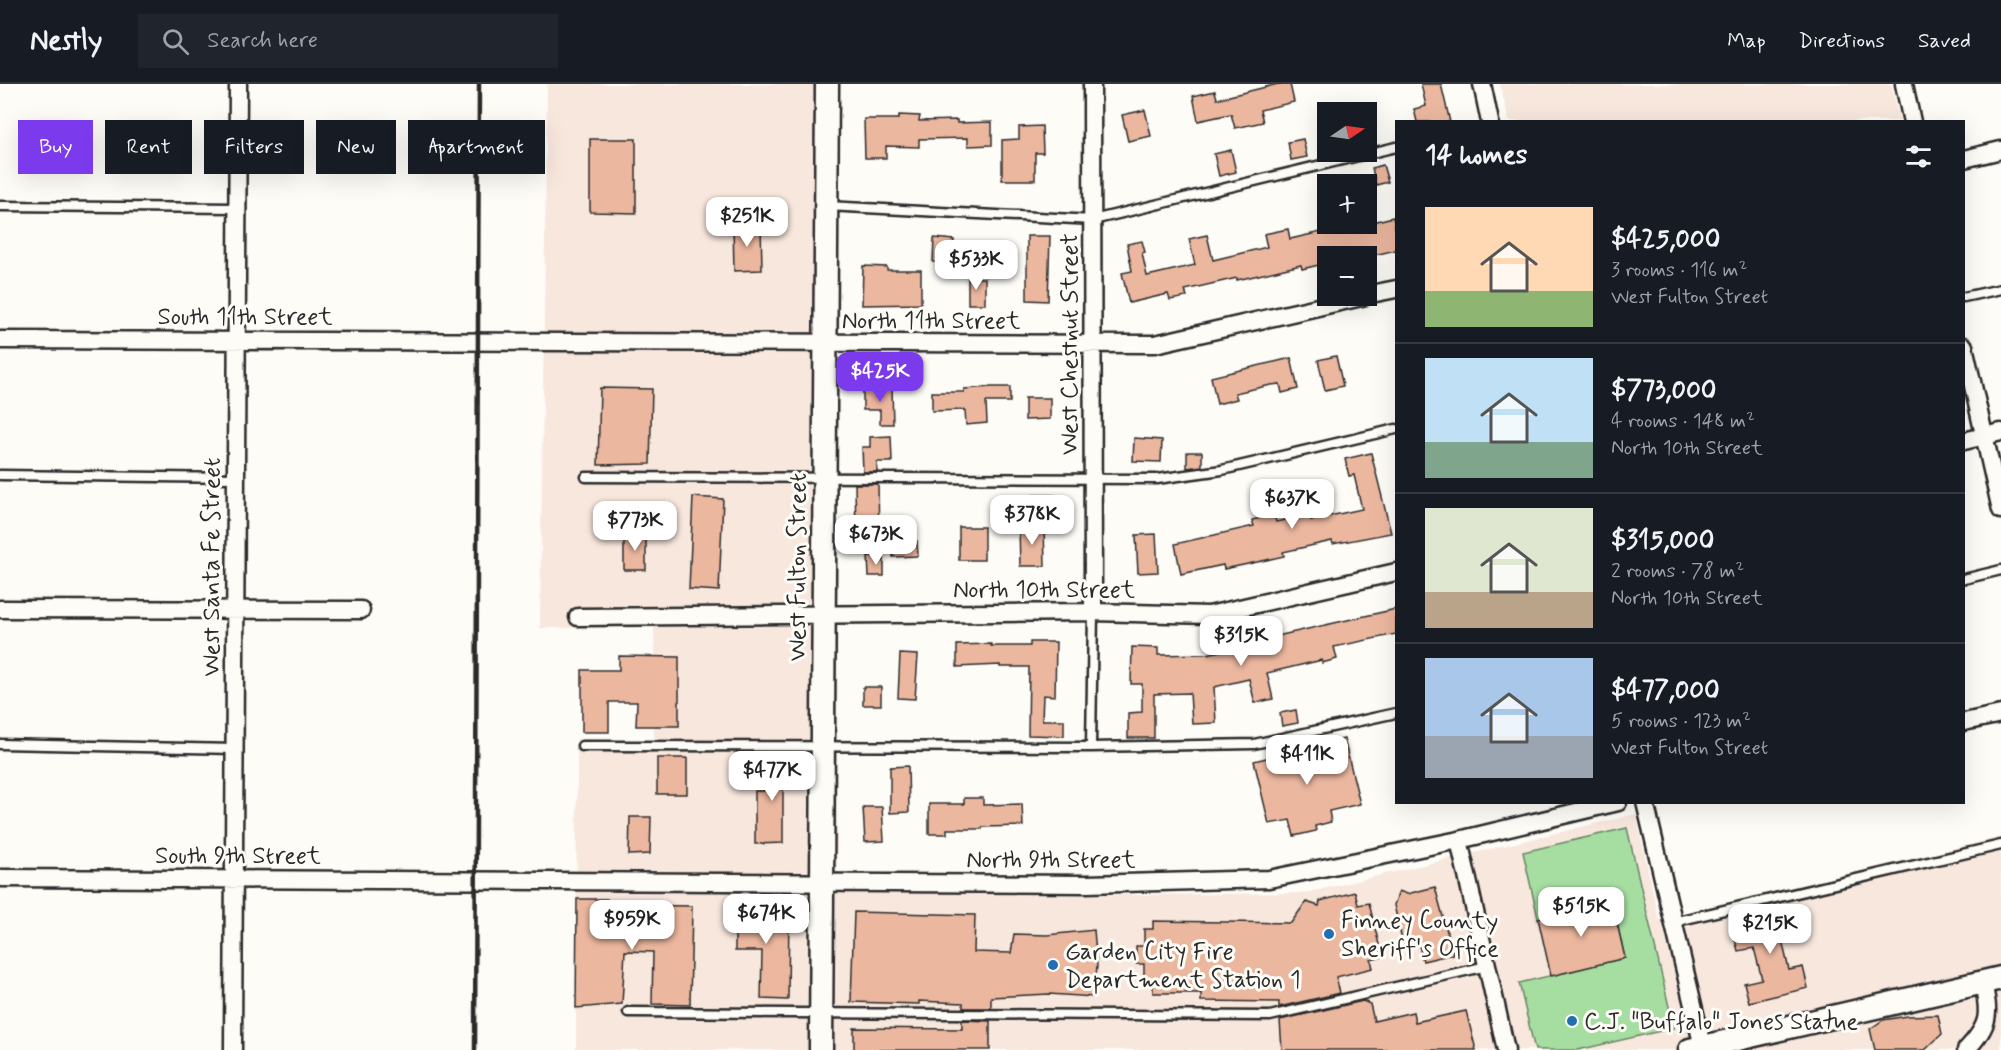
<!DOCTYPE html>
<meta charset="utf-8">
<style>
:root{--surface:#171b24;--page:#20242c;--text:#f1f3f6;--muted:#9ea1a6;--line:#363941;--accent:#7c3aed}
body{margin:0;font-family:Mynerve,sans-serif;background:var(--page);color:var(--text);height:100vh;display:flex;flex-direction:column;font-size:22px;white-space:nowrap}
*{box-sizing:border-box;margin:0}
p{font-size:20px;color:var(--muted)}
.icon{flex:none;width:33px;height:33px;fill:none;stroke:currentColor;stroke-width:2;stroke-linecap:round;stroke-linejoin:round}
.map{position:relative;flex:1;overflow:hidden}
.details{position:absolute;left:1395px;top:36px;width:570px;height:684px;display:flex;flex-direction:column;background:var(--surface);border-radius:0px;box-shadow:0 6px 24px #0002}
.details>*{flex:none}
.banner{position:absolute;left:18px;top:36px;width:570px;height:54px;display:flex;gap:12px}
.needle{width:39px;rotate:77deg}
.controls{position:absolute;left:1317px;top:18px;display:grid;gap:12px}
.controls a{display:grid;place-items:center;width:60px;height:60px;border-radius:0px;background:var(--surface);box-shadow:0 6px 24px #0002;font-size:30px}
.price{position:absolute;translate:-50% -51px;padding:0 14px;border-radius:12px;background:#fff;color:#222;font-size:20px;line-height:39px;filter:drop-shadow(0 2px 3px #0008)}
.price::after{content:'';position:absolute;left:50%;top:36px;width:18px;height:14px;margin-left:-9px;background:inherit;clip-path:polygon(0 0,100% 0,50% 100%)}
.price.current{background:var(--accent);color:#fff}
ul{padding:0;list-style:none}
li{display:flex;align-items:center;gap:18px;height:150px;padding:0 30px}
li+li{border-top:2px solid var(--line)}
li span{display:grid;place-items:center;flex:none;width:168px;height:120px;border-radius:0px;color:#555}
li>.icon{margin-inline-start:auto}
span .icon{width:72px;height:72px;fill:#fffc;stroke-width:1}
li b{font-size:26px}
h2{display:flex;justify-content:space-between;align-items:center;height:72px;padding:0 30px;font-size:26px}
.tag{padding:0 21px;border-radius:0px;background:var(--surface);box-shadow:0 6px 24px #0002;font-size:21px;line-height:54px}
.tag.current{background:var(--accent);color:#fff}
header{display:flex;align-items:center;gap:36px;box-sizing:border-box;height:84px;padding:0 30px;background:var(--surface);border-bottom:2px solid var(--line)}
header strong{font-size:28px}
nav{display:flex;gap:33px;margin-inline-start:auto;font-size:21px}
.search{width:420px;height:54px;background:var(--page);display:flex;align-items:center;gap:15px;box-sizing:border-box;padding:0 21px;border-radius:0px;color:var(--muted);font-size:22px}
.map>svg:first-child{display:block}
</style>
<header>
<strong>Nestly</strong>
<div class="search"><svg class="icon" aria-label="search" viewBox="0 0 24 24"><circle cx="10" cy="10" r="6"/><path d="M15 15l6 6"/></svg>Search here</div>
<nav><a>Map</a><a>Directions</a><a>Saved</a></nav>
</header>
<div class="map">
<svg width="2001" height="966" viewBox="0 0 2001 966">
<rect width="100%" height="100%" fill="#fdfcf7"/>
<filter id="ink" filterUnits="userSpaceOnUse"><feTurbulence type="fractalNoise" baseFrequency=".0167" numOctaves="2"/><feDisplacementMap in="SourceGraphic" scale="12" xChannelSelector="R" yChannelSelector="G"/><feConvolveMatrix kernelMatrix="1 2 1 2 8 2 1 2 1" color-interpolation-filters="sRGB"/></filter>
<g filter="url(#ink)">
<path fill="#f8e7dd" d="M547,0h291l-1,809 299,2 170,-2 330,-79 23,106 342,-83v213h-1425l1,-311 77,1 1,-83 -1,-29h-114z
M1500,0h391l9,37h-391z"/>
<path fill="#a6dea2" stroke="#688466" stroke-width="1.5" d="M1627,744l47,200 -96,22h-43l-16,-67 106,-25 -13,-57 -74,17 -15,-66z"/>
<path fill="#ecb79f" stroke="#2b2b2b" stroke-width="1.5" d="M1278,0h12l4,18 -34,8 3,12 -28,6 -4,-14 -33,7 -5,-25 22,-5 2,8z
M1421,0h20l9,38h-33l-3,-13 12,-3z
M1145,26l6,26 -23,5 -6,-26z
M899,31l21,1 -1,5 38,-1v3l35,-1v23l-24,1v-8l-49,1v8l-33,-1v12h-21l-1,-39h35z
M1042,42l1,27h-8v27h-33v-40l17,-1v-12z
M590,55h46v74l-46,-1z
M1303,55l4,18 -16,3 -3,-18z
M1231,66l5,22 -17,4 -5,-22z
M1383,81l5,17 -12,3 -4,-17z
M1393,133l3,15v18l-26,6h-49l2,8 -21,5 -1,-4 -64,15v-2l-52,12 2,7 -17,3 -2,-6 -39,9 -7,-30 10,-2 -5,-27 15,-3 3,11 -3,1 5,23 48,-11 -6,-26 18,-4 6,25 54,-13 -3,-13 24,-5 2,10 40,-9 -1,-4 8,-2h16v3z
M761,140l1,46 -28,1 -1,-46z
M1027,152h23l-2,65 -21,-1z
M934,154l20,2 -1,23 -20,-1z
M863,182l24,1v3h34v34l-59,1z
M968,194h17v26h-17z
M1336,272l7,30 -18,4 -7,-30z
M1291,274l7,31 -16,4 -2,-9 -9,1 -36,8 2,6 -20,5 -6,-27z
M991,303h19v15h-24l1,21 -21,2 -1,-15 -33,1v-19h32v-3z
M600,304l52,1 -2,75 -52,1z
M863,305h29l1,35h-13v-14h-17z
M1025,314h25v21l-25,1z
M891,352l1,26h-15v10h-14l-1,-25h8v-10z
M1134,354l28,2 -1,22 -28,-1z
M1187,368h15v14l-15,2z
M1371,369l20,80 -58,11 -1,-3 -49,11 1,4 -22,5 -38,8 -1,-4 -42,9 -6,-30 79,-18 -2,-6 22,-5 2,7 34,-7 1,5 51,-11 -8,-34 -5,1 -4,-17z
M855,400h23l1,49h-23z
M1033,411h21v18h-21z
M693,413l30,2 -4,92 -30,-2z
M1019,442h25l1,40h-25z
M959,443h25v33h-25z
M1156,450l2,38 -20,1 -2,-38z
M624,451h22v35h-22z
M917,457l1,15 -25,1 -1,-15z
M868,472h16v20h-15z
M1396,525v25l-62,13 3,12 -15,4v-3l-55,13 6,26 -18,4 -6,-24 -35,8 2,36 -24,1 -2,-31 -36,1v44h-26v-25l14,-1v-28h-11l1,-37 26,1v7l49,-1 71,-16 -1,-2z
M1030,558h26l-1,54 -12,-1 -1,25h22v16l-36,-1 1,-68h-29v-2l-43,2v-22l34,-1v2h39z
M900,570l18,1 -3,44 -17,-1z
M619,572l60,1v69h-43l1,-24h-28v30h-27v-62h37z
M863,603h18v18h-18z
M1296,626l2,13 -16,3 -2,-13z
M1344,655l16,65 -31,7 2,11 -16,4 1,5 -22,5 -4,-16 -21,4 -15,-63z
M657,674h30v36h-30z
M764,676l30,1v23h-11v59l-28,1v-53h9z
M908,682l1,46 -19,1v-46z
M964,714h19v7l39,-1 1,22 -40,1 -1,2h-35v5h-18v-30h35z
M863,723h19l2,34 -19,1z
M630,733h21l-1,37 -21,1z
M1435,803l18,67 -30,7 -5,-19 -15,3 -9,-40 5,-14 8,3z
M1355,808l3,13 11,-2 13,54 -11,3 2,8 -37,9 4,16 -61,14v-5l-78,-1v-8h-48v-8h-9v-21h-8v-18h8v-17h9v-8l138,2 15,-21 13,4 1,-5z
M577,815h30l5,6 80,1 -2,99 -38,-1 1,-52 -28,-1 -3,53 -46,4z
M1612,817l13,57 -74,18 -13,-58z
M735,822l54,1 -1,93 -27,-1 1,-48h-27z
M1789,826l7,27 -14,3 7,30 14,-3 5,21 -59,14 -5,-19 18,-4 -8,-31 -16,3 -7,-27z
M854,828l121,3 -1,37 37,1 3,-19 33,1 47,-5 3,36 -3,31 -45,-3 -58,3v11h-28v-5l-44,-2v3l-68,-2z
M1363,917l7,3 4,17 39,-9 2,10 51,-11 10,39h-194l-2,-30z
M1938,931l4,19 -17,16h-50l-5,-21 13,-9 25,-4z
M962,936l28,1v29h-136v-22l108,1z"/>
<g fill="none" stroke-linecap="round" stroke-linejoin="round">
<defs>
<path id="lane" d="M0,122l237,2
M827,122l266,14 303,-73
M1964,213l37,-8
M0,391l236,3
M586,393l571,2 65,-9 174,-41
M1964,495l37,-9
M0,660l234,5
M582,662l509,1 163,-3 142,-31
M1091,663l2,-135
M1673,838l328,-77
M628,928l642,4 217,-50"/>
<path id="street" d="M1092,0l1,528
M1482,0l8,38
M1904,0l8,38
M1964,75l37,-9
M1366,211l30,-6
M0,256l1155,4 211,-48
M1964,262l37,164
M1964,357l37,-9
M0,525l361,1
M578,533l515,-5 116,3 187,-43
M1964,638l37,-8
M1645,718l58,245
M1459,756l47,210
M0,794l1087,6 182,-5 190,-39 159,-38
M233,966l5,-966
M1966,966c24,-25 24,-35 17,-68"/>
<path id="secondary" d="M821,966l6,-966
M1690,966l311,-72"/>
</defs>
<use href="#lane" stroke="#2b2b2b" stroke-width="13"/>
<use href="#street" stroke="#2b2b2b" stroke-width="21"/>
<use href="#secondary" stroke="#2b2b2b" stroke-width="27"/>
<use href="#lane" stroke="#fdfcf7" stroke-width="8"/>
<use href="#street" stroke="#fdfcf7" stroke-width="16"/>
<use href="#secondary" stroke="#fdfcf7" stroke-width="22"/>
<path stroke="#2b2b2b" stroke-width="4.5" d="M475,966l4,-966"/>
</g>
</g>
<g fill="#1f6fb2" stroke="#fdfcf7" stroke-width="2">
<circle cx="1329" cy="850" r="6"/>
<circle cx="1053" cy="881" r="6"/>
<circle cx="1572" cy="937" r="6"/>
</g>
<g text-anchor="middle" stroke-width="6" stroke-linejoin="round" paint-order="stroke">
<g font-size="24" fill="#2b2b2b" stroke="#fdfcf7">
<text x="245" y="240">South 11th Street</text>
<text x="931" y="244">North 11th Street</text>
<text transform="translate(1069 260) rotate(-90)" y="8">West Chestnut Street</text>
<text transform="translate(211 483) rotate(-90)" y="8">West Santa Fe Street</text>
<text transform="translate(797 483) rotate(-90)" y="8">West Fulton Street</text>
<text x="1044" y="513">North 10th Street</text>
<text x="238" y="779">South 9th Street</text>
<text x="1051" y="783">North 9th Street</text>
</g>
<g font-size="24" fill="#2b2b2b" stroke="#fdfcf7" text-anchor="start">
<text x="1341" y="844">Finney County<tspan x="1341" dy="28">Sheriff's Office</tspan></text>
<text x="1065" y="875">Garden City Fire<tspan x="1065" dy="28">Department Station 1</tspan></text>
<text x="1584" y="945">C.J. "Buffalo" Jones Statue</text>
</g>
</g>
</svg>
<div class="controls">
<a><svg class="needle" viewBox="-14 -14 28 28"><path d="M0-13l5 13h-10z" fill="#e53935"/><path d="M0 13l5-13h-10z" fill="#9ea1a6"/></svg></a>
<a>+</a>
<a>−</a>
</div>
<b class="price" style="left:747px;top:164px">$251K</b>
<b class="price" style="left:976px;top:207px">$533K</b>
<b class="price current" style="left:880px;top:319px">$425K</b>
<b class="price" style="left:1292px;top:446px">$637K</b>
<b class="price" style="left:1032px;top:462px">$378K</b>
<b class="price" style="left:635px;top:468px">$773K</b>
<b class="price" style="left:876px;top:482px">$673K</b>
<b class="price" style="left:1241px;top:583px">$315K</b>
<b class="price" style="left:1307px;top:702px">$411K</b>
<b class="price" style="left:772px;top:718px">$477K</b>
<b class="price" style="left:1581px;top:854px">$515K</b>
<b class="price" style="left:766px;top:861px">$674K</b>
<b class="price" style="left:632px;top:867px">$959K</b>
<b class="price" style="left:1770px;top:871px">$215K</b>
<div class="banner">
<a class="tag current">Buy</a>
<a class="tag">Rent</a>
<a class="tag">Filters</a>
<a class="tag">New</a>
<a class="tag">Apartment</a>
</div>
<section class="details">
<h2>14 homes<svg class="icon" aria-label="filters" viewBox="0 0 24 24"><path d="M4 7h16M4 17h16"/><circle cx="9" cy="7" r="2"/><circle cx="15" cy="17" r="2"/></svg></h2>
<ul>
<li><span style="background:linear-gradient(#ffd9b3 70%,#8fb573 0)"><svg class="icon" aria-label="home" viewBox="0 0 24 24"><path d="M3 11l9-7 9 7M6 9v11h12V9"/></svg></span><div><b>$425,000</b><p>3 rooms · 116 m²</p><p>West Fulton Street</p></div></li>
<li><span style="background:linear-gradient(#bfe0f5 70%,#7fa58c 0)"><svg class="icon" aria-label="home" viewBox="0 0 24 24"><path d="M3 11l9-7 9 7M6 9v11h12V9"/></svg></span><div><b>$773,000</b><p>4 rooms · 148 m²</p><p>North 10th Street</p></div></li>
<li><span style="background:linear-gradient(#dfe7d0 70%,#b9a48a 0)"><svg class="icon" aria-label="home" viewBox="0 0 24 24"><path d="M3 11l9-7 9 7M6 9v11h12V9"/></svg></span><div><b>$315,000</b><p>2 rooms · 78 m²</p><p>North 10th Street</p></div></li>
<li><span style="background:linear-gradient(#a9c7e8 65%,#9aa5b1 0)"><svg class="icon" aria-label="home" viewBox="0 0 24 24"><path d="M3 11l9-7 9 7M6 9v11h12V9"/></svg></span><div><b>$477,000</b><p>5 rooms · 123 m²</p><p>West Fulton Street</p></div></li>
</ul>
</section>
</div>
